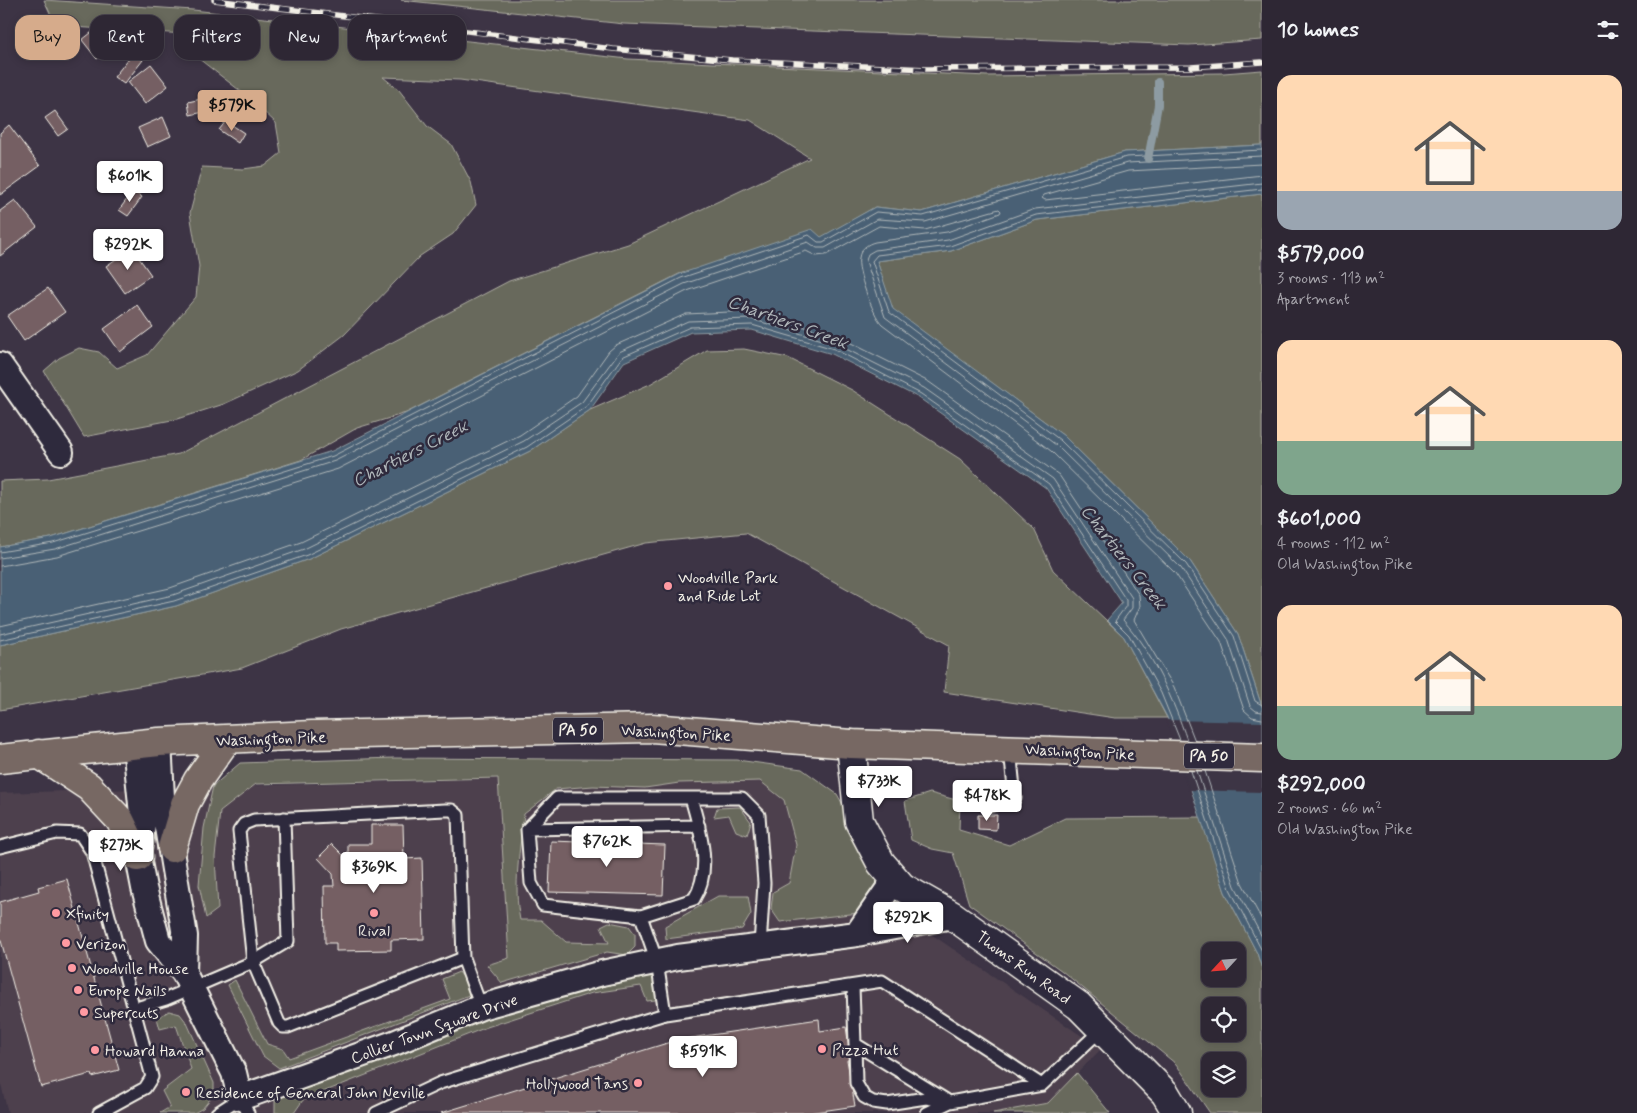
<!DOCTYPE html>
<meta charset="utf-8">
<style>
:root{--surface:#2e2734;--page:#362f3c;--text:#f1f3f6;--muted:#a7a5ac;--line:#49444f;--accent:#d6ab8b}
body{margin:0;font-family:Mynerve,sans-serif;background:var(--page);color:var(--text);height:100vh;display:flex;flex-direction:column;font-size:19px;white-space:nowrap}
*{box-sizing:border-box;margin:0}
p{font-size:16px;color:var(--muted)}
.icon{flex:none;width:28px;height:28px;fill:none;stroke:currentColor;stroke-width:2;stroke-linecap:round;stroke-linejoin:round}
.map{position:relative;flex:1;overflow:hidden}
.side{display:flex;flex-direction:column;background:var(--surface);width:375px}
.side>*{flex:none}
.hud{position:absolute;left:15px;top:15px;width:475px;height:45px;display:flex;gap:10px}
.needle{width:32px;rotate:244deg}
.tools{position:absolute;left:1201px;top:942px;display:grid;gap:10px}
.tools a{display:grid;place-items:center;width:45px;height:45px;border-radius:10px;background:var(--surface);box-shadow:0 2px 8px #0003,0 0 0 1px var(--line);font-size:25px}
.price{position:absolute;translate:-50% -42px;padding:0 11px;border-radius:5px;background:#fff;color:#222;font-size:16px;line-height:32px;filter:drop-shadow(0 1px 2px #0008)}
.price::after{content:'';position:absolute;left:50%;top:30px;width:15px;height:11px;margin-left:-8px;background:inherit;clip-path:polygon(0 0,100% 0,50% 100%)}
.price.current{background:var(--accent);color:#111}
ul{padding:0;list-style:none}
li{display:grid;align-content:center;gap:10px;height:265px;padding:0 15px}
li span{display:grid;place-items:center;height:155px;border-radius:15px;color:#555}
li>.icon{margin-inline-start:auto}
span .icon{width:90px;height:90px;fill:#fffc;stroke-width:1}
li b{font-size:21px}
h2{display:flex;justify-content:space-between;align-items:center;height:60px;padding:0 15px;font-size:21px}
.tag{padding:0 18px;border-radius:15px;background:var(--surface);box-shadow:0 2px 8px #0003,0 0 0 1px var(--line);font-size:18px;line-height:45px}
.tag.current{background:var(--accent);color:#111}
main{display:flex;flex:1;min-height:0}
.map>svg:first-child{display:block}
</style>
<main>
<div class="map">
<svg width="1262" height="1113" viewBox="0 0 1262 1113">
<rect width="100%" height="100%" fill="#3d3445"/>
<filter id="ink" filterUnits="userSpaceOnUse"><feTurbulence type="fractalNoise" baseFrequency=".02" numOctaves="2"/><feDisplacementMap in="SourceGraphic" scale="10" xChannelSelector="R" yChannelSelector="G"/><feConvolveMatrix kernelMatrix="1 2 1 2 8 2 1 2 1" color-interpolation-filters="sRGB"/></filter>
<g filter="url(#ink)">
<path fill="#4e414e" d="M796,770l74,123 231,156 -53,54 -55,10h-985l-8,-33v-287z"/>
<path fill="#68695b" stroke="#aeada2" fill-rule="evenodd" d="M44,0l149,10 435,49 359,17 237,-3 38,-3v75l-137,7 -203,60 -47,-5 -54,31 -142,36 -273,139 -49,15 -56,32 -250,78 -51,9v-66l48,-2 131,-25 330,-173 119,-37 182,-86 -60,-38 -290,-40 -77,-3 16,13 28,36 24,18 20,38 5,23 -23,29 -33,22 -76,79 -46,35 -74,34 -47,15 -93,18 -40,-66 15,-13 20,-10 20,4 18,16 30,-13 49,-58 3,-31 -9,-53 12,-46 41,2 22,-3 16,-13 -5,-30 -28,-26 -54,-42 8,-20 -146,-9z
M401,0h861v40l-73,5 -565,-21z
M1262,194v513l-24,-73 -48,-73 -126,-125 -172,-127 -15,-48 74,-10 86,-31z
M744,349l44,9 64,32 108,69 74,70 19,41 71,67 43,81h-52l-171,-26 5,-47 -203,-112 -100,10 -305,86 -99,39 -242,42v-65l176,-39 133,-47 221,-108 60,-41 60,-26 57,-34z
M394,758l343,2 65,9 35,25 20,36 22,53 -20,30 -79,9 -9,-13 2,-17 16,-9 7,-38 -12,-45 -24,-19 -81,2 -34,5 -52,-2 -37,3 -32,25c-4,35 -11,71 -4,106h21l25,22 43,1 -8,-17 8,-4 20,4 6,8v13l-8,8 -20,-3 -105,31 -15,-18 22,-7 -11,-180 -242,6 -36,28 -5,45 3,52 -12,9 -7,-33 5,-57 9,-42 27,-23z
M930,793l30,8 -1,29 50,15 56,-27 136,-1 24,75 32,61 5,16v144h-52l-34,-49 -114,-93 -93,-67 -16,-51 -21,-4 -21,-9 -6,-39zM1210,951h28v28h-28zM1210,1006h28v28h-28zM1210,1061h28v28h-28z
M740,807l11,15 -4,13 -11,-4 -7,-16 -15,2 3,-9z
M718,896h30l3,18 -9,15 -76,10 -1,-13z
M459,972l8,10 2,13 -190,73 -16,-12 -35,-71 7,-5 32,64 16,5 6,9 161,-59 -8,-20z
M643,973l10,5 4,19 -2,3 -8,1 -6,-15 -49,7 -105,34 -184,73 -9,13h-19v-12l15,-10 252,-94z
M169,1011l11,3 7,9 27,60v11l-11,14 -9,5h-34l10,-6 -8,-16 29,-22 -15,-44 -16,4 -3,-11z
M1077,1073l33,40h-117l55,-10z"/>
<path fill="#496174" stroke="#8d9ba2" d="M1262,145v49l-225,26 -86,31 -74,10 16,48 171,127 126,125 48,73 24,73v262l-5,-16 -32,-61 -58,-175 -43,-80 -17,-17 15,-17 -76,-115 -127,-90 -87,-44 -80,-24 -61,2 -67,30 -34,48 -60,41 -221,108 -133,47 -176,39v-98l51,-9 281,-87 348,-177 132,-45 9,8 54,-30 47,5 203,-60z"/>
<path fill="#3d3445" d="M1166,720l96,2v70l-73,-2z"/>
<g fill="none" stroke-linecap="round" stroke-linejoin="round">
<path stroke="#b0b7ba" stroke-width="1" d="M1262,164l-134,7 -84,24 -2,3 3,2 217,-25
M1262,183l-227,26 -87,31 -73,10 -7,4 -2,7 19,56 171,128 125,123 47,71 22,67 6,5 6,1
M1262,189l-226,26 -86,31 -73,9 -5,6 17,51 171,128 126,124 48,72 21,65 7,4
M0,552l53,-9 280,-87 348,-178 128,-43 9,7h5l53,-30 47,4 203,-59 136,-7
M0,558l55,-9 280,-88 349,-177 124,-42 9,6h8l52,-29 48,3 202,-59 135,-7
M0,566l57,-10 281,-87 349,-178 119,-40 10,5 10,-1 53,-29 46,4 74,-21 2,2 -1,2 -53,19 -72,10c-8,2 -15,7 -16,16 -3,11 14,58 23,66l169,127 124,122 46,69 23,68 8,7 10,2
M0,626l170,-38 131,-46 219,-107 57,-39 32,-45 7,-6 70,-31 65,-3 88,26 90,45 130,93 80,120 1,11 -6,14 40,67 21,54
M0,634l173,-39 131,-46 220,-108 58,-39 37,-50 69,-31 63,-2 85,25 88,44 129,91 79,119v10l-9,12c30,33 50,79 64,120
M0,640l174,-39 133,-46 220,-108 60,-41 35,-49 68,-30 62,-2 82,24 87,45 128,90 77,116v6l-11,15 14,14 32,58 19,47
M1191,771l39,118 32,62
M1197,771l38,115 27,51
M1205,771l37,112 20,37"/>
<path stroke="#8d9ba2" stroke-width="8" d="M1148,159l10,-54v-23"/>
</g>
<path fill="#755e63" stroke="#f4f1e8" d="M96,29l15,19 -14,11 -15,-19z
M133,53l10,7 -19,24 -10,-7z
M151,64l17,22 -23,18 -17,-22z
M210,97l3,13 -23,5 -2,-13z
M55,111l13,18 -10,7 -13,-18z
M163,117l8,19 -24,11 -9,-19z
M226,121l18,12 -6,10 -19,-13z
M9,125l31,41 -40,29v-62z
M133,191l9,6 -14,19 -9,-6z
M15,200l22,27 -37,29v-45z
M132,248l19,27 -26,18 -19,-27z
M48,288l17,24 -41,29 -17,-25z
M137,305l16,22 -33,25 -16,-23z
M978,815h19l-1,15 -18,-1z
M371,825h32l1,34 18,-1 2,81 -33,1v10l-55,1v-8h-11l-1,-57h10l-1,-12 -15,-16 14,-14 16,16v-16h23z
M551,841l114,4 -2,50 -114,-3z
M67,879l52,191 -27,7 -1,-3 -50,13 -41,-150v-35l39,-11 -1,-4z
M819,1019l1,12 26,-4 5,33h-4l8,46 -47,7h-367l236,-73z"/>
<g fill="none" stroke-linecap="round" stroke-linejoin="round">
<defs>
<path id="lane" d="M691,798c9,32 22,71 3,101l-53,17 -98,-11 -12,-22 -4,-54 30,-31h185l17,17 5,68 -4,63
M989,806l26,-8 -5,-49
M284,818l4,123 -35,21 26,61 4,4h5l175,-69
M527,829l172,-3
M0,847l57,-14 23,1 12,18 60,225 -7,11 -46,25
M641,916l16,46 8,52
M853,986l2,58 91,56
M133,1009l33,-10 87,-37 -14,-131 5,-7 10,-4 191,-10h7l6,5 5,143 18,49
M855,1044l1,39 8,14 9,5 14,2 39,-6 24,4 92,-17
M217,1113l23,-15 8,15
M376,1113l64,-30 225,-69 217,-33 160,104 60,-56
M927,1113l23,-11"/>
<path id="street" d="M0,365l61,87
M159,742l3,55 23,139 -1,37
M135,745l8,79 -5,33 6,31 14,53 26,32 50,100 6,25 154,-55 87,-36 121,-34 76,-16 179,-23 96,-18
M857,934l38,-55"/>
<path id="secondary" d="M851,744l8,77 22,42 21,24 51,29 126,90 86,87 12,20"/>
<path id="primary" d="M39,754l50,33 31,33 18,37
M0,759l159,-17 153,-7 340,-7 199,16 411,14
M172,848l13,-44 13,-24 29,-41"/>
</defs>
<use href="#lane" stroke="#f4f1e8" stroke-width="15"/>
<use href="#street" stroke="#f4f1e8" stroke-width="28"/>
<use href="#secondary" stroke="#f4f1e8" stroke-width="31"/>
<use href="#primary" stroke="#f4f1e8" stroke-width="31"/>
<use href="#lane" stroke="#2f2a3d" stroke-width="11"/>
<use href="#street" stroke="#2f2a3d" stroke-width="24"/>
<use href="#secondary" stroke="#2f2a3d" stroke-width="28"/>
<use href="#primary" stroke="#776864" stroke-width="28"/>
<defs>
<path id="rail" d="M214,0l399,49 119,11 195,9 264,-2 71,-5"/>
</defs>
<use href="#rail" stroke="#f4f1e8" stroke-width="5.5"/>
<use href="#rail" stroke="#2f2a3d" stroke-width="4" stroke-dasharray="11" stroke-linecap="butt"/>
</g>
</g>
<g fill="#ff9aa2" stroke="#2f2a3d" stroke-width="2">
<circle cx="668" cy="586" r="5"/>
<circle cx="56" cy="913" r="5"/>
<circle cx="374" cy="913" r="5"/>
<circle cx="66" cy="943" r="5"/>
<circle cx="72" cy="968" r="5"/>
<circle cx="78" cy="990" r="5"/>
<circle cx="84" cy="1012" r="5"/>
<circle cx="822" cy="1049" r="5"/>
<circle cx="95" cy="1050" r="5"/>
<circle cx="638" cy="1083" r="5"/>
<circle cx="186" cy="1092" r="5"/>
</g>
<g text-anchor="middle" stroke-width="5" stroke-linejoin="round" paint-order="stroke">
<g fill="#2f2a3d" stroke="#b9b5b5" stroke-width="1">
<rect x="553" y="717.5" width="50" height="25" rx="4"/>
<rect x="1184" y="743.5" width="50" height="25" rx="4"/>
</g>
<g font-size="15" font-weight="bold" fill="#f4f1e8">
<text x="578" y="735">PA 50</text>
<text x="1209" y="761">PA 50</text>
</g>
<g font-size="16" fill="#f4f1e8" stroke="#2f2a3d" text-anchor="start">
<text x="678" y="583">Woodville Park<tspan x="678" dy="18">and Ride Lot</tspan></text>
<text x="66" y="919">Xfinity</text>
<text x="374" y="936" text-anchor="middle">Rival</text>
<text x="76" y="949">Verizon</text>
<text x="82" y="974">Woodville House</text>
<text x="88" y="996">Europe Nails</text>
<text x="94" y="1018">Supercuts</text>
<text x="832" y="1055">Pizza Hut</text>
<text x="105" y="1056">Howard Hanna</text>
<text x="628" y="1089" text-anchor="end">Hollywood Tans</text>
<text x="196" y="1098">Residence of General John Neville</text>
</g>
<g font-size="16" fill="#f4f1e8" stroke="#2f2a3d">
<text transform="translate(676 732) rotate(3)" y="6">Washington Pike</text>
<text transform="translate(271 738) rotate(-2)" y="6">Washington Pike</text>
<text transform="translate(1080 751) rotate(3)" y="6">Washington Pike</text>
<text transform="translate(1024 967) rotate(36)" y="6">Thoms Run Road</text>
<text transform="translate(434 1028) rotate(-20)" y="6">Collier Town Square Drive</text>
</g>
<g font-size="18" font-style="italic" fill="#b0b7ba" stroke="#2f2a3d">
<text transform="translate(788 322) rotate(20)" y="6">Chartiers Creek</text>
<text transform="translate(410 453) rotate(-27)" y="6">Chartiers Creek</text>
<text transform="translate(1124 557) rotate(52)" y="6">Chartiers Creek</text>
</g>
</g>
</svg>
<div class="tools">
<a><svg class="needle" viewBox="-14 -14 28 28"><path d="M0-13l5 13h-10z" fill="#e53935"/><path d="M0 13l5-13h-10z" fill="#a7a5ac"/></svg></a>
<a><svg class="icon" aria-label="locate" viewBox="0 0 24 24"><circle cx="12" cy="12" r="6"/><path d="M12 2v4M12 18v4M2 12h4M18 12h4"/></svg></a>
<a><svg class="icon" aria-label="layers" viewBox="0 0 24 24"><path d="M12 4l9 5-9 5-9-5zM3 14l9 5 9-5"/></svg></a>
</div>
<b class="price current" style="left:232px;top:132px">$579K</b>
<b class="price" style="left:130px;top:203px">$601K</b>
<b class="price" style="left:128px;top:271px">$292K</b>
<b class="price" style="left:879px;top:808px">$733K</b>
<b class="price" style="left:987px;top:822px">$478K</b>
<b class="price" style="left:607px;top:868px">$762K</b>
<b class="price" style="left:121px;top:872px">$273K</b>
<b class="price" style="left:374px;top:894px">$369K</b>
<b class="price" style="left:908px;top:944px">$292K</b>
<b class="price" style="left:703px;top:1078px">$591K</b>
<div class="hud">
<a class="tag current">Buy</a>
<a class="tag">Rent</a>
<a class="tag">Filters</a>
<a class="tag">New</a>
<a class="tag">Apartment</a>
</div>
</div>
<section class="side">
<h2>10 homes<svg class="icon" aria-label="filters" viewBox="0 0 24 24"><path d="M4 7h16M4 17h16"/><circle cx="9" cy="7" r="2"/><circle cx="15" cy="17" r="2"/></svg></h2>
<ul>
<li><span style="background:linear-gradient(#ffd9b3 75%,#9aa5b1 0)"><svg class="icon" aria-label="home" viewBox="0 0 24 24"><path d="M3 11l9-7 9 7M6 9v11h12V9"/></svg></span><div><b>$579,000</b><p>3 rooms · 113 m²</p><p>Apartment</p></div></li>
<li><span style="background:linear-gradient(#ffd9b3 65%,#7fa58c 0)"><svg class="icon" aria-label="home" viewBox="0 0 24 24"><path d="M3 11l9-7 9 7M6 9v11h12V9"/></svg></span><div><b>$601,000</b><p>4 rooms · 112 m²</p><p>Old Washington Pike</p></div></li>
<li><span style="background:linear-gradient(#ffd9b3 65%,#7fa58c 0)"><svg class="icon" aria-label="home" viewBox="0 0 24 24"><path d="M3 11l9-7 9 7M6 9v11h12V9"/></svg></span><div><b>$292,000</b><p>2 rooms · 66 m²</p><p>Old Washington Pike</p></div></li>
</ul>
</section>
</main>
